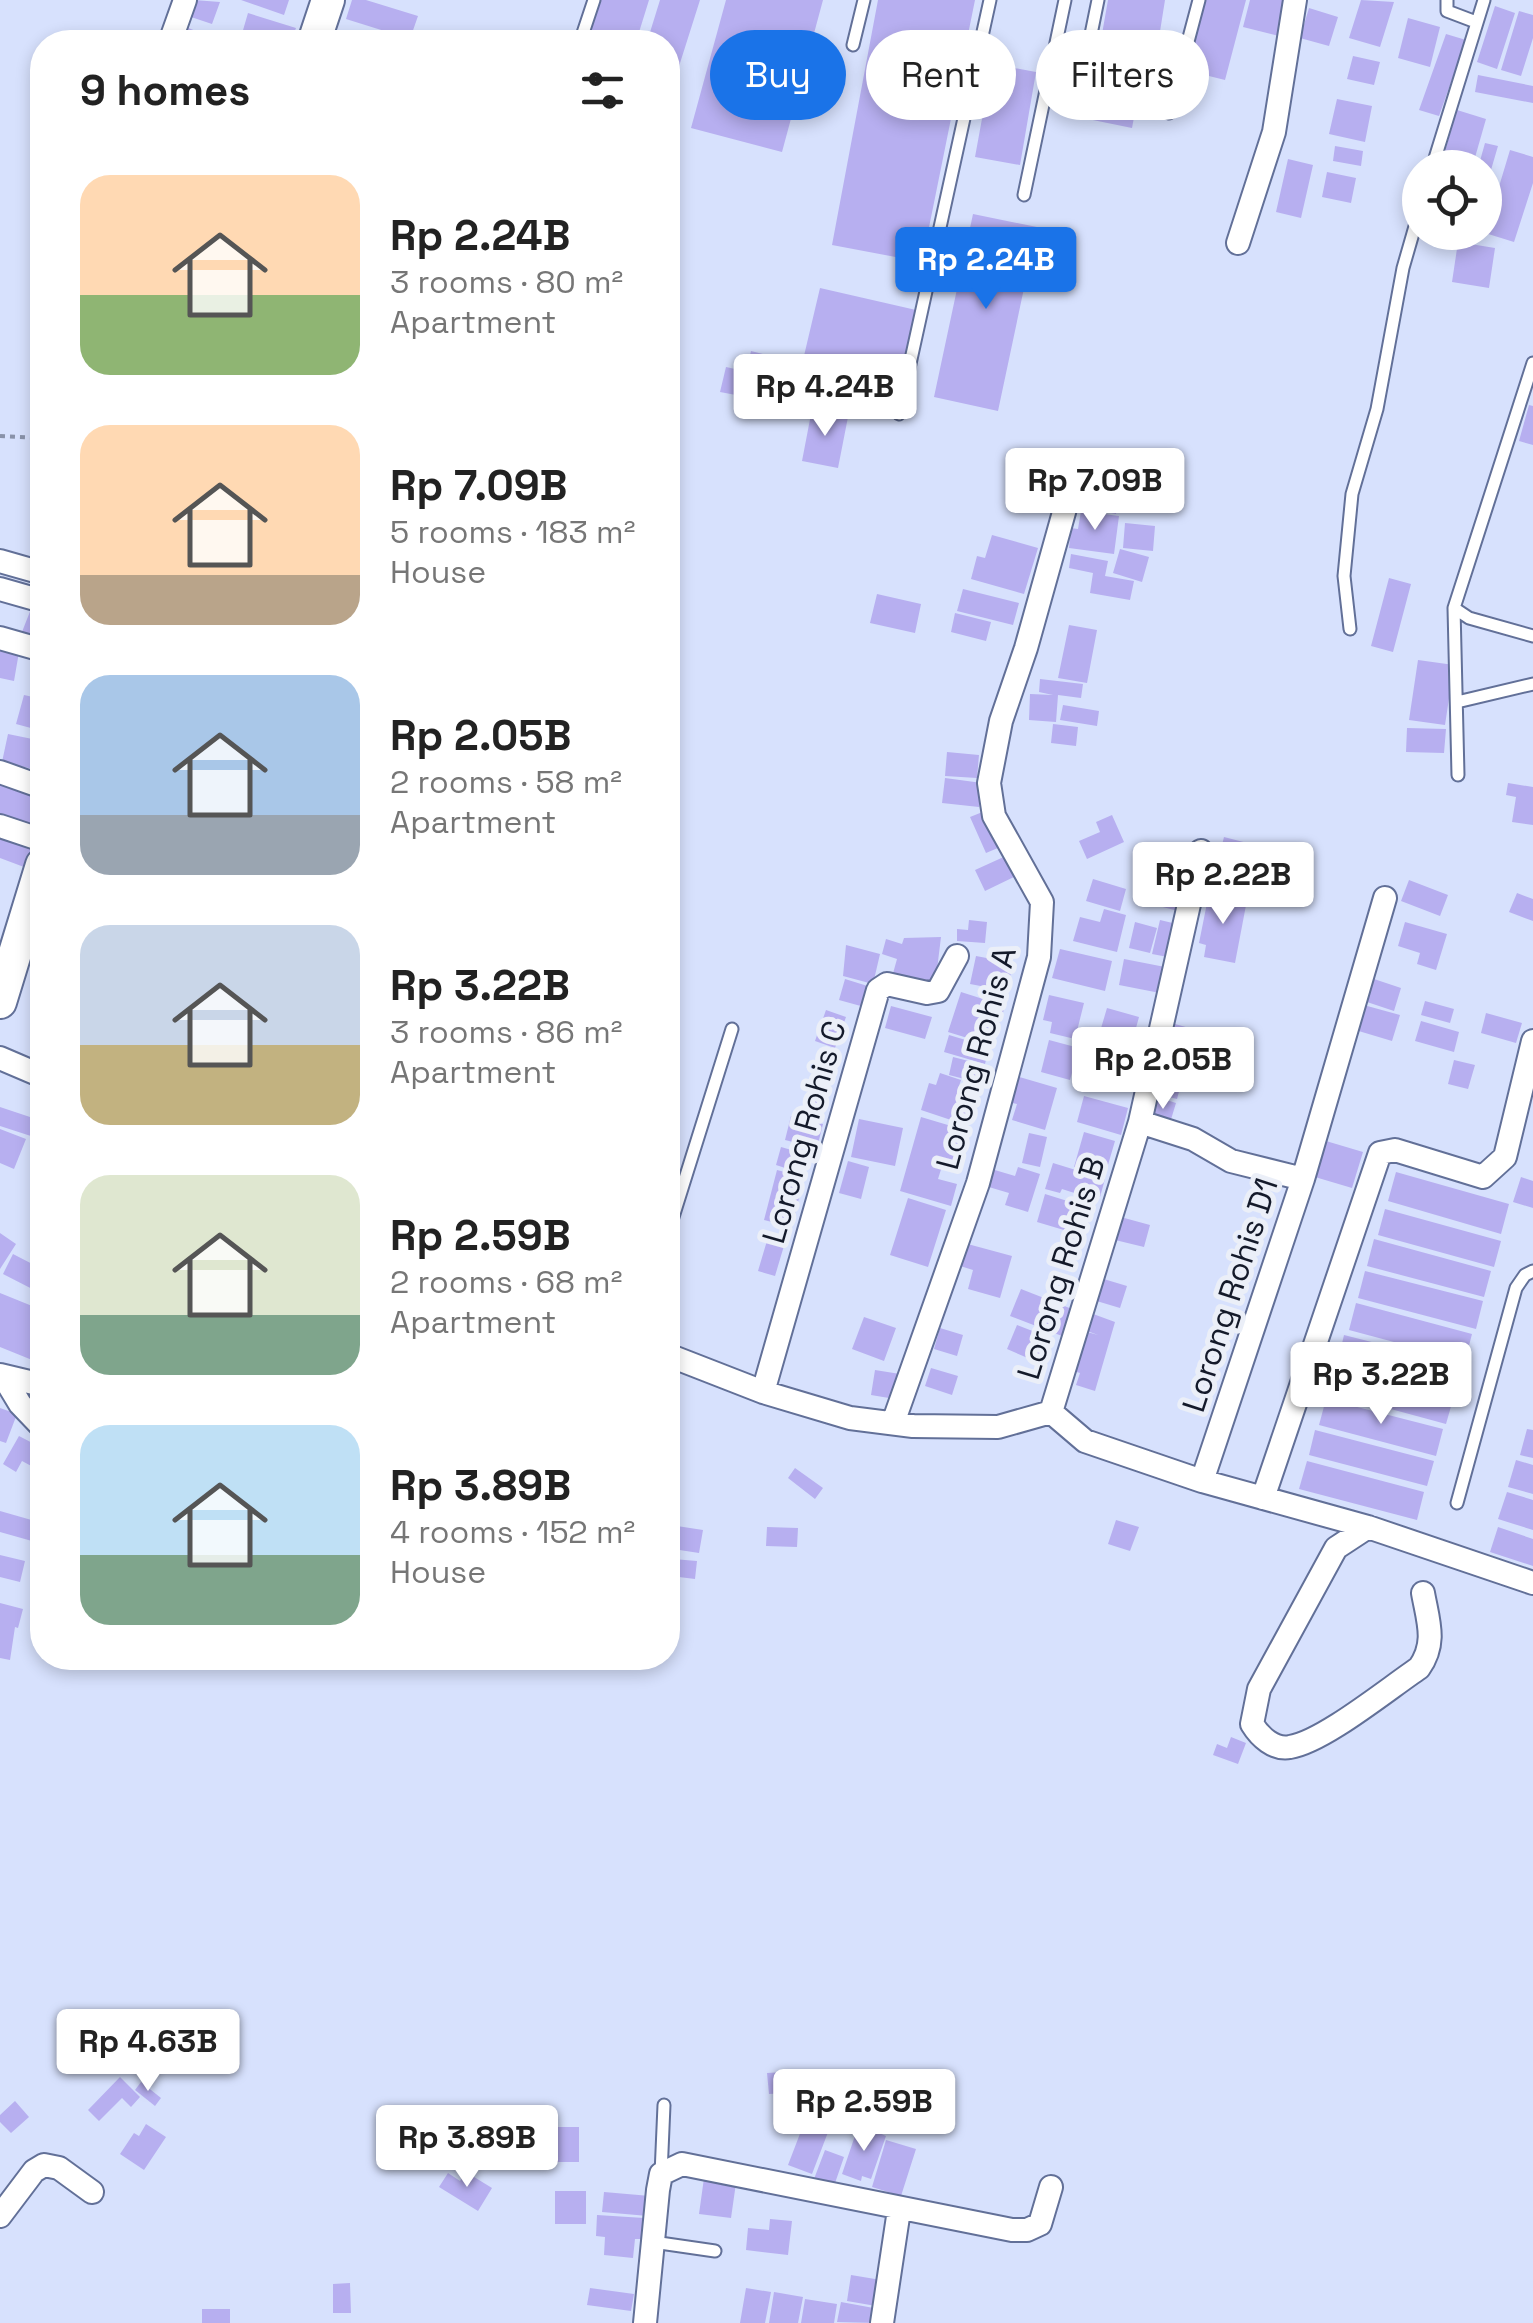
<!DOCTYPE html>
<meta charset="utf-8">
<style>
:root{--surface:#fff;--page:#f6f6f6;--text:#222;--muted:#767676;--accent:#1a73e8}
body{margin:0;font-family:"Space Grotesk",sans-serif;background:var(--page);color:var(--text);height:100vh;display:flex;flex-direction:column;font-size:38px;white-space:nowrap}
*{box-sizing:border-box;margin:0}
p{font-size:32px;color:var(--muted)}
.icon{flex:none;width:55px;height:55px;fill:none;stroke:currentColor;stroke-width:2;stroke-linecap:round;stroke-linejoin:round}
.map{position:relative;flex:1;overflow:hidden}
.sheet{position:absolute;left:30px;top:30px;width:650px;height:1640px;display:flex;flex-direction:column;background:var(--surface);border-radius:40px;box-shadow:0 5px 15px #0003}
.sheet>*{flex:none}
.top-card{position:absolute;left:710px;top:30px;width:672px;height:90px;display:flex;gap:20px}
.buttons{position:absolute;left:1402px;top:150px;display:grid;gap:20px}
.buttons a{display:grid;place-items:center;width:100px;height:100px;border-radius:50%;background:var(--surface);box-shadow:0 5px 15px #0003;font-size:50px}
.price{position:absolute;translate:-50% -85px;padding:0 22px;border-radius:10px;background:#fff;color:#222;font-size:32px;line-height:65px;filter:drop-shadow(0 2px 5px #0008)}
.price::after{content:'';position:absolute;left:50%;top:60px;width:30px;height:22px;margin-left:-15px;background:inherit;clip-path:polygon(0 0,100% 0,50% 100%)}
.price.active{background:var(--accent);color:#fff}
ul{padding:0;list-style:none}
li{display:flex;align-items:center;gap:30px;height:250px;padding:0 50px}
li span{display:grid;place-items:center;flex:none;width:280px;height:200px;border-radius:30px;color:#555}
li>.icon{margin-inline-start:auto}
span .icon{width:120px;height:120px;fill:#fffc;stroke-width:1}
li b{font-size:42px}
h2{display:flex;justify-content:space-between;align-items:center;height:120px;padding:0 50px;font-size:42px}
.pill{padding:0 35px;border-radius:45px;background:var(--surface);box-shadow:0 5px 15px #0003;font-size:35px;line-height:90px}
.pill.active{background:var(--accent);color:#fff}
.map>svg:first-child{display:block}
</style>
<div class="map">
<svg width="1533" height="2323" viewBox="0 0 1533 2323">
<rect width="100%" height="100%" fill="#d7e1fd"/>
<path fill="#b7aff0" d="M194,0l26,2 -8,22 -24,-8z
M241,0h48l-5,15z
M352,0h14l52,16 -8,23 -64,-20z
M598,0h51l-13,42h-51z
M660,0h40l-32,101v-59h-21z
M726,0h97l-41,152 -91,-24z
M878,0h97l-53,262 -90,-17z
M1108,0h57l-7,44 -56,-10z
M1203,0h43l-21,80 -40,-10z
M1250,0h39l-10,36 -36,-9z
M1361,0l33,2 -14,45 -31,-9z
M1495,6l20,7 -18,56 -20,-7z
M1309,8l29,9 -9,29 -29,-8z
M1519,11l14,4v23l-12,38 -20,-6z
M248,13l48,15 -5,14h-33l-17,-5z
M1408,18l32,9 -10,40 -32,-9z
M186,27l22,9 -2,6h-26z
M1446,34l20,6 -27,76 -20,-6z
M1353,56l27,6 -6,23 -27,-6z
M992,64l44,8 -16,93 -45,-8z
M1478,75l55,11v17l-58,-11z
M1084,86l54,10 -6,32 -54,-11z
M1337,99l35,7 -7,36 -36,-8z
M1457,110l29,9 -14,49h-32z
M1485,143l13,3 -12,41 -1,-19h-7z
M1335,146l28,5 -2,15 -28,-5z
M1510,150l23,7v26l-19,59 -29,-9z
M1288,159l25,6 -12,53 -25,-6z
M1327,172l29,6 -5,25 -29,-6z
M973,214l64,13 -39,184 -64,-14z
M1458,242l37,6 -6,40 -37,-6z
M820,288l96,22 -17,72 -96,-22z
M751,351l33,8 -5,17 -32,-8z
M726,367l36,8 -5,24 -37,-7z
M1529,405l4,1v39l-14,-4z
M812,409l36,8 -10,51 -36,-7z
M1090,488l30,5 -4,21 -30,-6z
M1081,511l38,5 -5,38 -45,-6 2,-20 7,1z
M1125,523l30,3 -2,25 -30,-3z
M992,535l46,13 -14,46 -53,-15 6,-23 8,2z
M1120,549l29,8 -7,25 -29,-9z
M1071,554l37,7 -3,15 29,5 -4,19 -40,-7 3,-20 -24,-5z
M1389,578l22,6 -18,68 -22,-6z
M963,589l56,14 -6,22 -56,-14z
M877,594l44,10 -6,29 -45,-10z
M31,609l11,4v32l-22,-8z
M955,613l36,9 -5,19 -35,-9z
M1069,625l28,5 -10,53 -29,-5z
M0,649l19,3 -5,29 -14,-3z
M1418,660l36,5 -9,60 -36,-5z
M1040,679l43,5 -2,14 -23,-3 -2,27 -27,-2 1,-26 23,1 -14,-3z
M24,695l18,4v32l-26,-7z
M1063,705l36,6 -2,15 -37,-6z
M1053,724l25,3 -2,19 -25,-3z
M1407,728l39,1 -2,24 -38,-1z
M8,734l34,7v30l-40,-9z
M947,752l32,3 -2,23 -32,-2z
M945,778l37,5 -3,24 -37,-4z
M0,779l42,14 -8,37 -34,-11z
M1508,783l25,4v38l-21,-3 4,-25 -10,-2z
M990,809l15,36 -19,8 -16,-36z
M1112,815l12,27 -37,17 -8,-18 21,-9 -4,-10z
M0,836l40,14 -8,20 -32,-12z
M1224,837l35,9 -12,51 -36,-9z
M1008,855l10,20 -33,16 -10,-21z
M1147,875l38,11 -7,25 -38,-10z
M1093,879l33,10 -6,22 -34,-10z
M1409,880l39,15 -8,21 -39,-15z
M1209,893l38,7 -12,63 -31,-6 2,-12 -7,-2z
M1517,893l16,6v22l-24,-9z
M1104,909l22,6 -9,37 -44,-11 7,-24 20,5z
M969,920l18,2 -2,21 -28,-2v-12l11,1z
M1160,920l21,5 -8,33 -21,-4z
M1135,922l22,6 -7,25 -21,-5z
M1405,922l42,12 -11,36 -19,-6 3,-11 -22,-7z
M941,937l-6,49 -43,-9 5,-18 -15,-5 4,-15 16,5 2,-6z
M846,945l34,9 -7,30 -30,-8z
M1060,949l52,12 -7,30 -53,-13z
M976,956l37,7 -6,28 -37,-7z
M1124,959l41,8 -5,26 -41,-8z
M845,979l29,9 -6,20 -29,-8z
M1374,979l27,9 -7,23 -27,-9z
M961,992l44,14 -10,33 -18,-5 -3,6 -26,-8z
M1049,995l35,8 -9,36 -25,-6 2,-11 -9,-2z
M1425,1001l29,8 -4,14 -29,-8z
M1360,1004l40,11 -8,26 -40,-12z
M891,1006l41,11 -7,22 -40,-11z
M1107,1008l32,9 -6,22 -34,-4z
M826,1010l20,7 -11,31 -20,-7z
M1486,1013l36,10 -6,20 -35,-10z
M1421,1021l38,11 -5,20 -39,-11z
M1175,1024l25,7 -7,25 -23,-11z
M949,1035l40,12 -4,17 -41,-12z
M1094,1037l18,6 -3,10 24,7 -8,25 -23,-7 -3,7 -18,-6z
M1049,1040l30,8 -9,32 -29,-8z
M953,1057l31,8 -4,18 -31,-8z
M1454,1060l21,5 -7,24 -20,-5z
M1158,1061l21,6 -2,8 6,2 -6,22 -20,-5z
M940,1073l21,7 -4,12 18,6 -9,27 -45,-15 8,-27 7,2z
M1016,1076l41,12 -12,42 -33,-10 5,-16 -9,-2z
M809,1080l21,4 -4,24 -21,-3z
M1084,1096l44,12 -7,27 -44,-13z
M1157,1097l19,6 -7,23 -20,-6z
M0,1107l39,13 -5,17 -34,-11z
M791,1116l32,8 -6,24 -32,-8z
M921,1117l47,14 -11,36 -14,-4 -5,16 19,5 -6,22 -51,-15z
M859,1119l44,9 -8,38 -44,-9z
M0,1129l26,10 -12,30 -14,-6z
M1084,1132l31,9 -10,34 -31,-8z
M1029,1133l18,4 -7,30 -18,-4z
M1326,1141l37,11 -11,36 -37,-11z
M781,1147l28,8 -5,19 -28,-9z
M848,1161l21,6 -8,32 -22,-6z
M1053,1163l52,16 -5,18 -9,-3 -1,4 -28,-9 -2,4 -15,-4z
M1018,1167l22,7 -12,38 -23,-7 4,-12 -27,-8 6,-17 27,8z
M777,1170l27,7 -12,50 -28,-7z
M1396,1172l113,32 -8,30 -113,-33z
M1521,1177l12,4v27l-20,-6z
M1045,1194l48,15 -9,27 -47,-14z
M908,1198l38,12 -18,57 -38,-12z
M1385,1209l116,32 -7,26 -116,-32z
M1117,1216l33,9 -6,22 -33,-8z
M0,1233l16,11 -16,25z
M769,1234l17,5 -11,37 -17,-5z
M1374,1239l117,32 -7,26 -117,-31z
M964,1243l48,13 -12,42 -32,-9 5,-19 -16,-5z
M13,1254l29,15v25l-39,-20z
M1365,1271l118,30 -7,28 -118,-31z
M1097,1277l30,9 -7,22 -30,-9z
M1021,1289l51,20 -10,27 -52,-20z
M0,1293l42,17v54l-42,-17z
M1356,1303l116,31 -7,27 -116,-31z
M1085,1311l30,11 -20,69 -19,-6 4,-12 -13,-4 13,-39 18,5 -19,-7z
M864,1317l32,11 -12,33 -32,-12z
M1017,1325l31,12 -11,25 -30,-13z
M940,1328l23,7 -6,21 -23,-7z
M1344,1335l119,30 -7,25 -118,-30z
M1335,1364l119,32 -8,28 -118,-32z
M931,1368l27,8 -6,19 -27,-9z
M875,1370l25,4 -5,25 -24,-4z
M1326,1399l117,30 -7,27 -117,-31z
M0,1408l17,6 -11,29 -6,-2z
M1527,1429l6,1v28l-13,-3z
M1315,1430l119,31 -7,25 -118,-31z
M19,1436l23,12 -7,20 -13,-7 -6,11 -13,-8z
M1516,1460l17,5v29l-25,-7z
M1307,1461l117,31 -7,28 -118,-31z
M795,1468l28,20 -8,11 -27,-21z
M1507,1492l26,8v30l-35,-11z
M0,1511l42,12 -3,20 -39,-11z
M1116,1520l23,7 -9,24 -22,-7z
M677,1526l26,4 -4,23 -26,-4z
M767,1527l31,1 -1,19 -31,-1z
M1498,1527l35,12v27l-43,-14z
M0,1555l25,6 -5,21 -20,-5z
M673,1559l24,2 -2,18 -24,-3z
M0,1603l23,6 -5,19 -3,-1 -5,33 -10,-2z
M1231,1737l15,6 -8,21 -25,-9 4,-11 10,4z
M802,2071l1,21 -34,2 -2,-21z
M120,2077l20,20 -9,10 -9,-9 -23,23 -11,-11z
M141,2082l20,16 -6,8 -20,-16z
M15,2101l14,16 -18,16 -11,-11v-7z
M806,2118l24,9 -18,47 -24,-9z
M146,2124l20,13 -22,33 -24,-16 14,-21 5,3z
M859,2124l27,12 -15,43 -9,-3 -1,5 -19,-7z
M552,2127h27v35h-27z
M886,2140l30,9 -15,47 -29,-9z
M825,2150l19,7 -10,29 -20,-7z
M466,2172l26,16 -14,23 -39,-24 9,-14 12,8z
M704,2178l32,5 -5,35 -32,-4z
M555,2191h31v33h-31z
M604,2192l46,4 -2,20 -46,-4z
M597,2215l47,3 -1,21h-8l-2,19 -29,-3 1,-18 -9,-1z
M770,2219l22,2 -4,34 -42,-5 2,-22 21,2z
M851,2275l30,5 -5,26 -29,-5z
M350,2283l1,30h-18v-29z
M590,2288l44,6 -3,17 -44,-6z
M746,2288l25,4 -6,31h-25z
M774,2292l29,5 -5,26h-29z
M805,2299l32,5 -3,19h-33z
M841,2302l38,7 -2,14 -40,-1z
M202,2309h28v14h-28z"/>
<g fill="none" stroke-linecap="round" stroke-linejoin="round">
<defs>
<path id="service" d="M1447,0v11l29,11
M580,42l14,-42
M853,45l11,-45
M1080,88l18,-88
M1169,113l30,-113
M1432,168l52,-168
M1024,195l41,-195
M899,414l91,-414
M1454,608l15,10 64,18
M1350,629l-6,-53 8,-82 25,-85 26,-141 17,-59
M1457,702l76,-18
M1458,775l-4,-167 79,-245
M668,1233l64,-204
M1457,1503l59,-215 9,-13 8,-4
M661,2174l3,-69
M653,2242l62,9"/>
<path id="minor" d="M170,42l15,-42
M1238,243l36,-111 21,-132
M0,561l42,12
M0,589l42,12
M0,638l42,12
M0,772l42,15
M0,826l42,14
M0,1058l42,18
M1140,1122l53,17 38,22 72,18
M668,1355l95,37 87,26 63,8 85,1 53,-15 34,29 117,40 166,46 165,56
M0,1375l42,10
M3,1376l17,28 22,23
M763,1392l115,-402 9,-6 40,9 11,-2 19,-35
M1051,1412l89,-290 61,-271
M893,1423l85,-240 61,-226 3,-55 -48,-86 -5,-33 12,-62 25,-73 47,-168
M1202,1481l101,-302 82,-281
M1263,1498l117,-345 15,-3 88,27 22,-20 28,-116
M1368,1527l-32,21 -77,141 -7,35c8,13 22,26 38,23 33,-5 99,-59 129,-79 18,-25 9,-47 4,-75
M0,2216l34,-45 10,-6 15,3 33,24
M645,2323l13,-133 3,-16 21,-10 330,66h15l13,-6 11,-37
M882,2323l17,-113"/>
<path id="secondary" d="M314,42l14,-42
M0,1002l42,-137"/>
</defs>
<use href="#service" stroke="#627098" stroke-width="15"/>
<use href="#minor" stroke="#627098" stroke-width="26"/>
<use href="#secondary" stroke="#627098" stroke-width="36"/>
<path stroke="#8992a9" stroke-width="4" stroke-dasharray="5 5" stroke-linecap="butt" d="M0,436l42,2"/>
<use href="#service" stroke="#fff" stroke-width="11"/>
<use href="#minor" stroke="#fff" stroke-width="22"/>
<use href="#secondary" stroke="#fff" stroke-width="32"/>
</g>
<g text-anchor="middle" stroke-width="10" stroke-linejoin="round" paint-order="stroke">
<g font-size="32" fill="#141a2a" stroke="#ebeff8">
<text transform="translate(976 1058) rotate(-75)" y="11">Lorong Rohis A</text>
<text transform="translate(804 1132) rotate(-74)" y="11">Lorong Rohis C</text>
<text transform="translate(1061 1268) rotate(-73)" y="11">Lorong Rohis B</text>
<text transform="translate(1230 1295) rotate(-72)" y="11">Lorong Rohis D1</text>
</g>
</g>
</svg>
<div class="buttons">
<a><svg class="icon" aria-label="locate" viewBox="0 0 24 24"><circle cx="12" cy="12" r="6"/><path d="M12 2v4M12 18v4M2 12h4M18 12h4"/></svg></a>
</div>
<b class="price active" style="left:986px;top:312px">Rp 2.24B</b>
<b class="price" style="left:825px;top:439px">Rp 4.24B</b>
<b class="price" style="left:1095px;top:533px">Rp 7.09B</b>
<b class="price" style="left:1223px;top:927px">Rp 2.22B</b>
<b class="price" style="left:1163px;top:1112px">Rp 2.05B</b>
<b class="price" style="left:1381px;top:1427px">Rp 3.22B</b>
<b class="price" style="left:148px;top:2094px">Rp 4.63B</b>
<b class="price" style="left:864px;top:2154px">Rp 2.59B</b>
<b class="price" style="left:467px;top:2190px">Rp 3.89B</b>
<div class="top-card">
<a class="pill active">Buy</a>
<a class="pill">Rent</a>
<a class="pill">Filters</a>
</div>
<section class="sheet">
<h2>9 homes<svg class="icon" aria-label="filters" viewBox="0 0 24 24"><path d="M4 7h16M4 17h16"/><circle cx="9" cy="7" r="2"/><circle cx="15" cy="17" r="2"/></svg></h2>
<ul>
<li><span style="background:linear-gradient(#ffd9b3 60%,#8fb573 0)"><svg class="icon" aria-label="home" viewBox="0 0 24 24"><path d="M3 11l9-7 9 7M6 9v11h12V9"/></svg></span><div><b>Rp 2.24B</b><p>3 rooms · 80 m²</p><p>Apartment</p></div></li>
<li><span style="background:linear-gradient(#ffd9b3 75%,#b9a48a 0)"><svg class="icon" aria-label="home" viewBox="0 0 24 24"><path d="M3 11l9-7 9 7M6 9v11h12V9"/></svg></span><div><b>Rp 7.09B</b><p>5 rooms · 183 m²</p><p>House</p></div></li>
<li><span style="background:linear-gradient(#a9c7e8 70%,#9aa5b1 0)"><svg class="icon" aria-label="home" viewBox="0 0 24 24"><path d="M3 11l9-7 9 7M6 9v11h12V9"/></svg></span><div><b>Rp 2.05B</b><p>2 rooms · 58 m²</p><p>Apartment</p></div></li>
<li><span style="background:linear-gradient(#c9d6e8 60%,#c2b280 0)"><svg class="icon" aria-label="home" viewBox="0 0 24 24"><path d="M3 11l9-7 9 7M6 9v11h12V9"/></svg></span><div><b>Rp 3.22B</b><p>3 rooms · 86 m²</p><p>Apartment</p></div></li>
<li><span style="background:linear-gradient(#dfe7d0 70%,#7fa58c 0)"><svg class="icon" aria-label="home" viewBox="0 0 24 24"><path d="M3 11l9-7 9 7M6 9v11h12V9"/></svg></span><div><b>Rp 2.59B</b><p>2 rooms · 68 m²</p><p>Apartment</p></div></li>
<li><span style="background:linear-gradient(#bfe0f5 65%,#7fa58c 0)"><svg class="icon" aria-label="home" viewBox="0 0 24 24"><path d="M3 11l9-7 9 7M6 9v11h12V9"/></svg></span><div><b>Rp 3.89B</b><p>4 rooms · 152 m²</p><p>House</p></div></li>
</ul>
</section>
</div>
